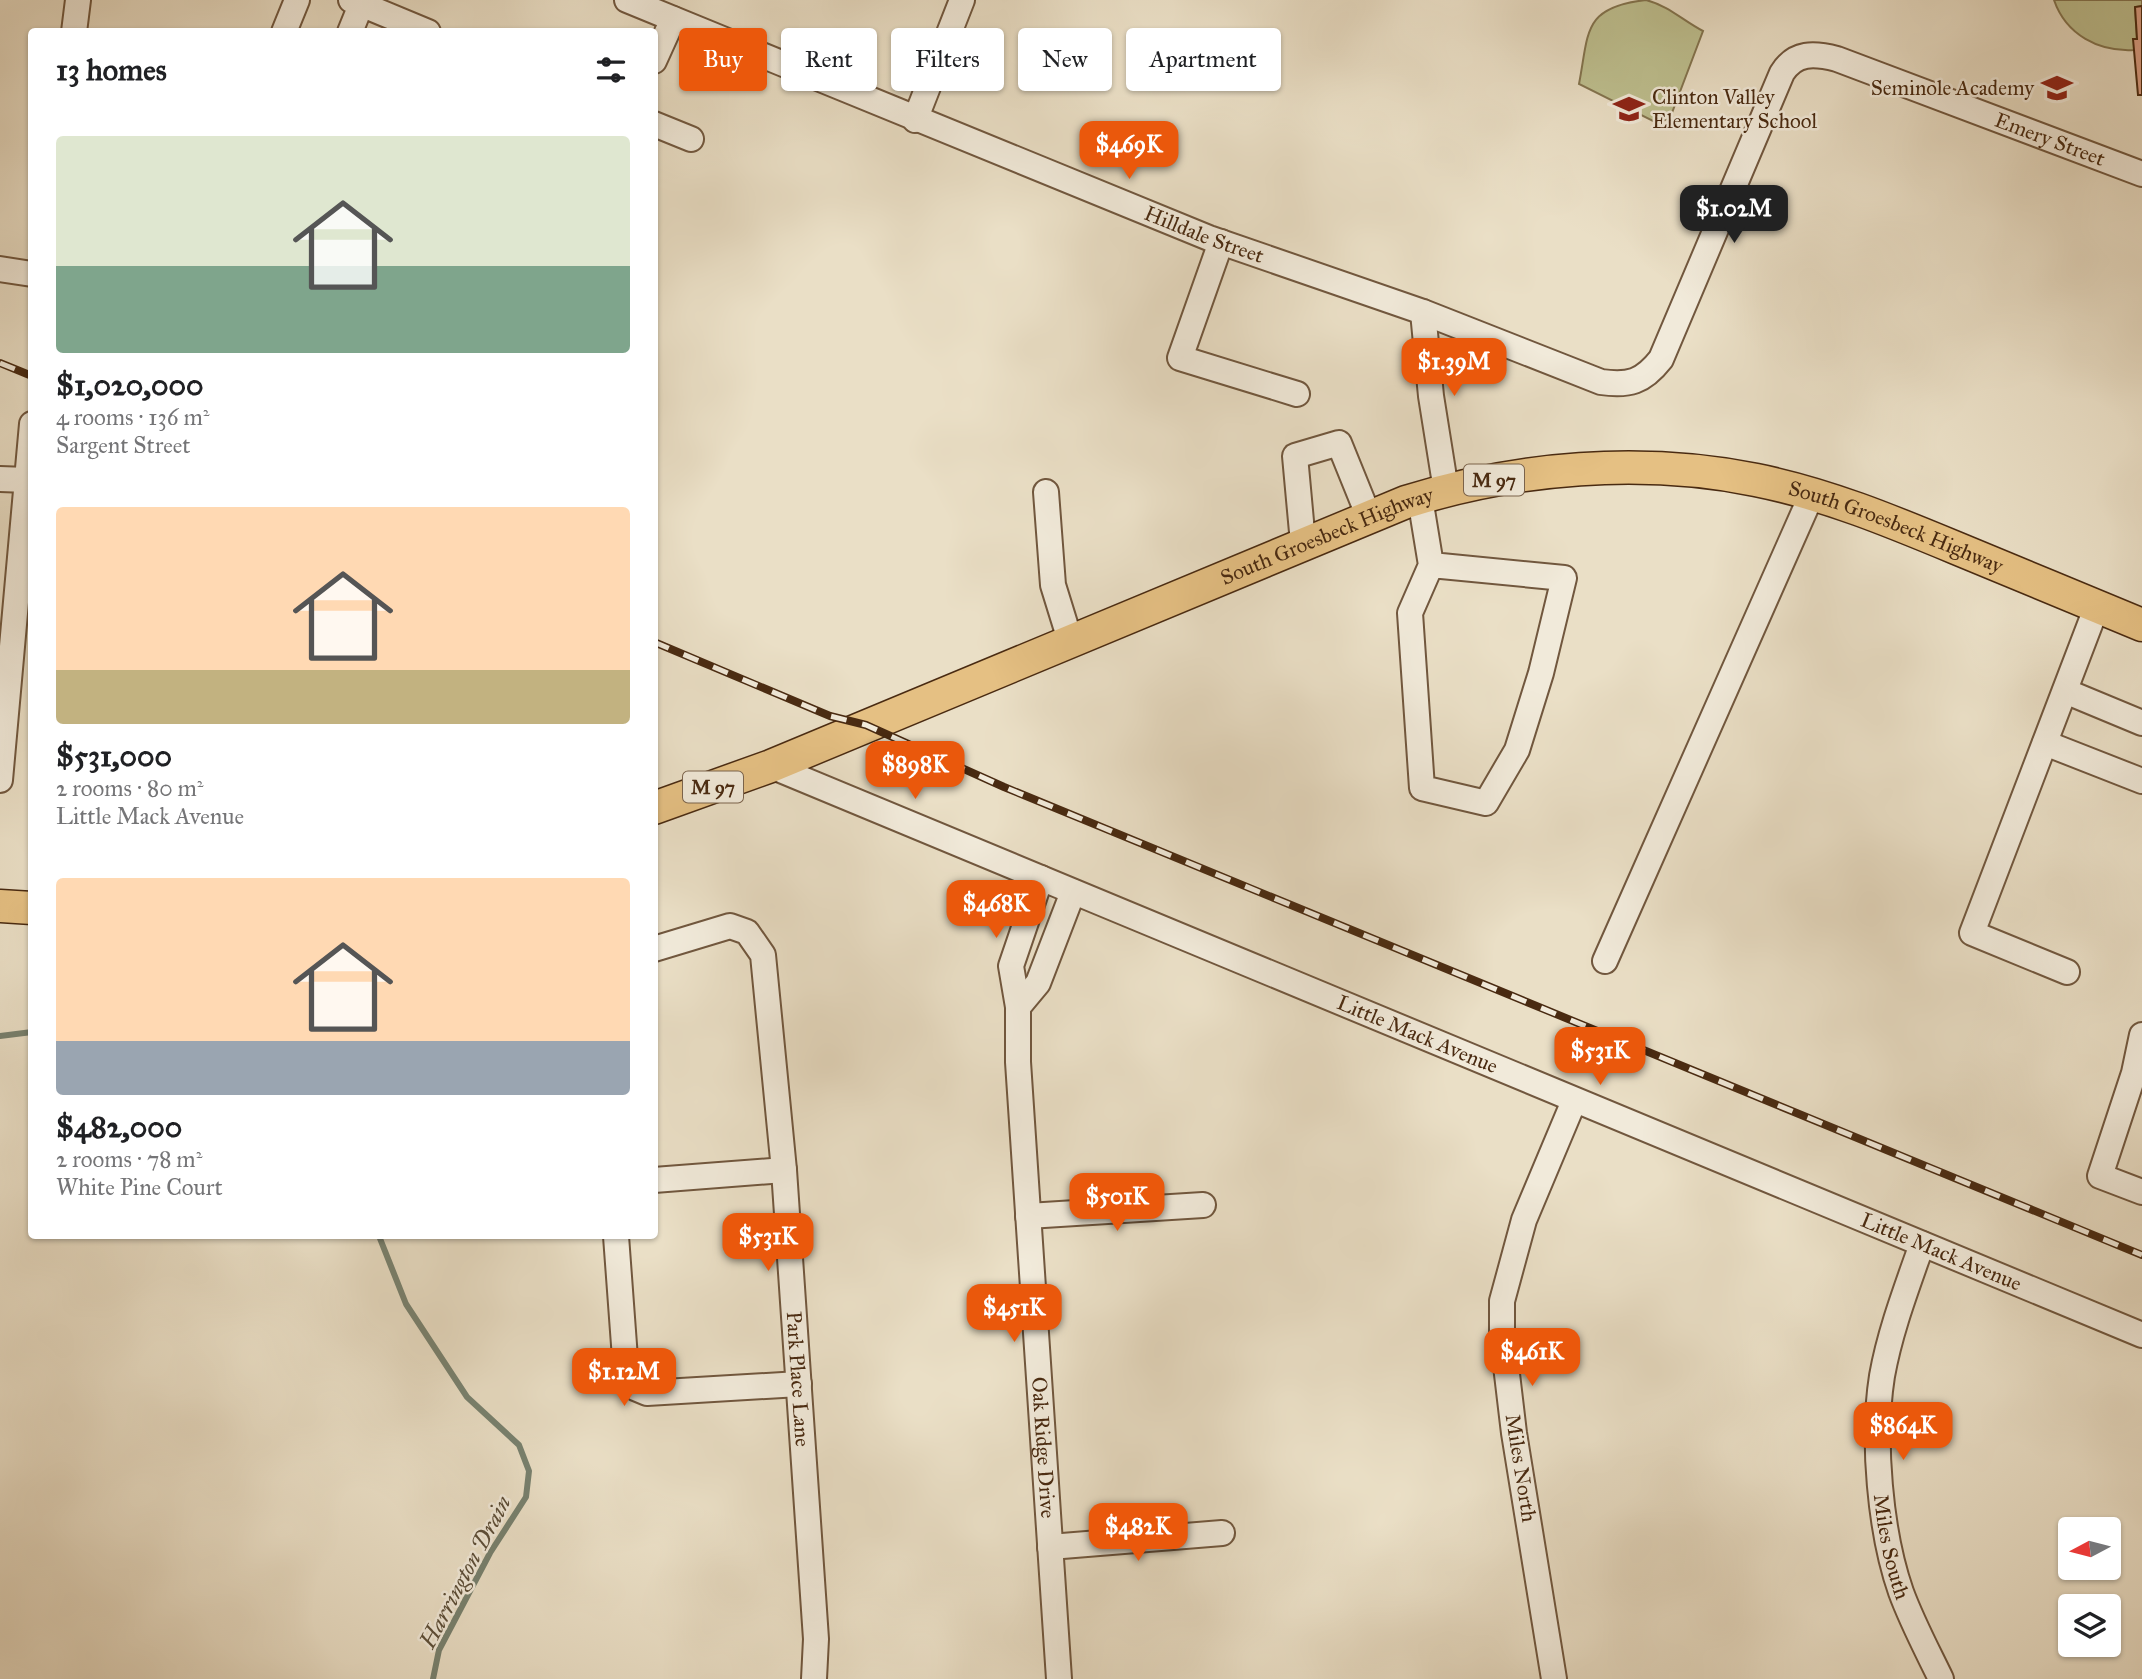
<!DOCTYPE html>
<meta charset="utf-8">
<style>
:root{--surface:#fff;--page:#f6f6f6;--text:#202124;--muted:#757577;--accent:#ea580c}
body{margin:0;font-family:"IM FELL Great Primer",serif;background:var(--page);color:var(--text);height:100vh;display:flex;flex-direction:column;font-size:26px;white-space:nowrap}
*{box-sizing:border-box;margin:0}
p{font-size:23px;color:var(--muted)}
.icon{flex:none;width:38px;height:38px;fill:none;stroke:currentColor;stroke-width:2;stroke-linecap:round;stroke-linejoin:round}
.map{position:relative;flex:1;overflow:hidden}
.drawer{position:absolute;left:28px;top:28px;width:630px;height:1211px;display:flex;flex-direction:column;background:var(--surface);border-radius:7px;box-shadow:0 2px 5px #0004}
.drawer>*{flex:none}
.top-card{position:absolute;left:679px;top:28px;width:665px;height:63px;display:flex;gap:14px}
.needle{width:46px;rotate:263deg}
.buttons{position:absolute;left:2058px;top:1517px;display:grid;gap:14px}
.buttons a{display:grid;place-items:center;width:63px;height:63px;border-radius:7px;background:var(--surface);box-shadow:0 2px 5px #0004;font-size:35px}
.price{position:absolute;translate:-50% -60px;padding:0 16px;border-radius:14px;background:var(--accent);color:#fff;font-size:23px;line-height:46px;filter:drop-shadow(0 2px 4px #0008)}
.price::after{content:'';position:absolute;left:50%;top:42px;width:21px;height:16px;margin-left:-10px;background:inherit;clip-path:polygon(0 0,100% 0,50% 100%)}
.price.selected{background:#222;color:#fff}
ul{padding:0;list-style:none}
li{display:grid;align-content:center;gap:14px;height:371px;padding:0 28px}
li span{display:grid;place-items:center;height:217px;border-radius:7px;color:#555}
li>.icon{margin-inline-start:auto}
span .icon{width:126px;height:126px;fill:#fffc;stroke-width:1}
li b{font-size:30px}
h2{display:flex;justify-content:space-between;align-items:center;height:84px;padding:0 28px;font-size:30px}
.pill{padding:0 24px;border-radius:7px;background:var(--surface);box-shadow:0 2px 5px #0004;font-size:24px;line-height:63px}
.pill.selected{background:var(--accent);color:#fff}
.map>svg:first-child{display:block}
</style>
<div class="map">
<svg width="2142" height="1679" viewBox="0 0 2142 1679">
<rect width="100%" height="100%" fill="#eadfc6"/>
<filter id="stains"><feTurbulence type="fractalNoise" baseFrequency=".00286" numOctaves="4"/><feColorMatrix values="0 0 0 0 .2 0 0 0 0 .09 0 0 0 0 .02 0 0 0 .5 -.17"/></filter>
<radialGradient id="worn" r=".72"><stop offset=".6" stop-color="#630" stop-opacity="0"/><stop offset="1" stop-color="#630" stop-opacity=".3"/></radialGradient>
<path fill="#bec090" stroke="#847550" stroke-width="2" d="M1646,0c23,6 36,20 57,31l-33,87 -13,5 -78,-39c10,-51 3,-77 67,-84z
M2054,0h88v6l-7,1 2,32 -3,11c-35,2 -68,-15 -80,-50z"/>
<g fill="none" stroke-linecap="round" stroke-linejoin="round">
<path stroke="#788270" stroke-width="6" d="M0,1036l32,-4
M379,1236l27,68 61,93 52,48 10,26 -3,26 -36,56 -51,97 -6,29"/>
</g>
<path fill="#dea289" stroke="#492a11" stroke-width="2" d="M2142,6v89h-4l-5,-56h4l-2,-32z"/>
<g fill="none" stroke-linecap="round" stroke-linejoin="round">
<defs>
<g id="minor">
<path d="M351,0l77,32"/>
<path id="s1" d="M627,0l582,238 214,74 178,70c28,4 42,0 60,-23l121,-286c13,-21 32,-20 55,-14l305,115"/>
<path d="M74,32l4,-32"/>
<path d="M284,32l13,-32"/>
<path d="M350,32l13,-32"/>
<path d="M654,61l19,-42"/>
<path d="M915,120l47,-120"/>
<path d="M654,124l37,15"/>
<path d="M1221,242l-41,116 117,36"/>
<path d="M0,269l32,5"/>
<path d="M1423,312l8,84 15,94"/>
<path d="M0,479l27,1"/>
<path d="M1046,492l7,93 17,55"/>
<path d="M1420,498l11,67 133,13 -23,95 -24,77 -31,53 -64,-15 -12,-175 21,-48"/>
<path d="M1303,543l-8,-87 44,-13 30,74"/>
<path d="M2065,691l77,32"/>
<path d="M2045,743l97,38"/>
<path id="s2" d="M771,766l1371,569"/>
<path d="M0,780l32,-356"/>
<path id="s3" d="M1041,878l-30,88 7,41v55l41,617"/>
<path id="s4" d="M654,949l76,-23 17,6 16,23 21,215 32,469 -2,40"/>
<path d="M1605,961l207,-467"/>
<path d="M2067,972l-95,-39 125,-327"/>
<path d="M1018,1007l20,-24 35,-91"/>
<path d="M2142,1035l-8,38 -34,103 42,16"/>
<path d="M654,1180l130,-10"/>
<path d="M1028,1216l175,-11"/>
<path d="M616,1236l10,136 9,16 12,5 152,-9"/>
<path id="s5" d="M1922,1244c-15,43 -32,87 -40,132 -10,63 -2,156 19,216 11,30 26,58 40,87"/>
<path d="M1050,1547l172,-14"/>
<path d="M1554,1679l-40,-246 -12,-101v-31l22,-81 50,-119"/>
</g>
<g id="major">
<path id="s6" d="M654,808l117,-42 635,-264c111,-35 236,-45 350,-22 70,14 135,41 200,68 62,26 124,51 186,77"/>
<path d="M0,906l32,2"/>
</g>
</defs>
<use href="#minor" stroke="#71573e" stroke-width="28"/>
<use href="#major" stroke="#492a11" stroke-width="35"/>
<use href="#minor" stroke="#f1eada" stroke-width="24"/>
<use href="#major" stroke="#e5c083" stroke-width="32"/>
<defs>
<path id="rail" d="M0,363l32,13
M654,642l176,74 36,9 138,62 1138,468"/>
</defs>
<use href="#rail" stroke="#492a11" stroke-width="8"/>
<use href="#rail" stroke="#f1eada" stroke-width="5" stroke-dasharray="16" stroke-linecap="butt"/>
</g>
<defs>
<symbol id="school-bare" viewBox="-9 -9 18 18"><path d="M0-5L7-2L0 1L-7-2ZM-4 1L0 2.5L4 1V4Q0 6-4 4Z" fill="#8f2418" stroke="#f1eada" stroke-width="2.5" paint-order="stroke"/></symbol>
</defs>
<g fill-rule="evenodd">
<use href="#school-bare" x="2035" y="66" width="44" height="44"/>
<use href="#school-bare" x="1607" y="87" width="44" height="44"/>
</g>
<g text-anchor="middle" stroke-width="5" stroke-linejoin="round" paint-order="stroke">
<g fill="#f1eada" stroke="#7b644d" stroke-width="2">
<rect x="1464" y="464.5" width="60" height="31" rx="5"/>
<rect x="683" y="771.5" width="60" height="31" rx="5"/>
</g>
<g font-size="19" font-weight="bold" fill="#492a11">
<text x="1494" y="487">M 97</text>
<text x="713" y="794">M 97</text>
</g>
<g font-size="21" fill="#492a11" stroke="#f1eada" text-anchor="end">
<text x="2034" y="95">Seminole Academy</text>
<text x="1652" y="104" text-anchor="start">Clinton Valley<tspan x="1652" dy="24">Elementary School</tspan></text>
</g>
<g font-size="21" fill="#492a11" stroke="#f1eada">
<text dy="7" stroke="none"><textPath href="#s1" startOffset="1715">Emery Street</textPath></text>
<text dy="7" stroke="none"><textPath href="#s1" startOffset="623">Hilldale Street</textPath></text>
<text dy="7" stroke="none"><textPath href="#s6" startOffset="1314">South Groesbeck Highway</textPath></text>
<text dy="7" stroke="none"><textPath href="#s6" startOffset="726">South Groesbeck Highway</textPath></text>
<text dy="7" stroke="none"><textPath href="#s2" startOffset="700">Little Mack Avenue</textPath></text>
<text dy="7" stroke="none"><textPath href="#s2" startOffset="1267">Little Mack Avenue</textPath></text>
<text dy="7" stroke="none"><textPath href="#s4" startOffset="551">Park Place Lane</textPath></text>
<text dy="7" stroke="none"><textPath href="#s3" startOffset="576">Oak Ridge Drive</textPath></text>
<text transform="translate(1521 1468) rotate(81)" y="7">Miles North</text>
<text dy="7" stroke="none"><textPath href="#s5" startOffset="310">Miles South</textPath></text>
</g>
<g font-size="23" font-style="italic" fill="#5d4f39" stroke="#f1eada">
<text transform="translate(465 1572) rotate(-62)" y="8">Harrington Drain</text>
</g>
</g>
<rect width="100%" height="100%" filter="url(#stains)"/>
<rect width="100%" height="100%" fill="url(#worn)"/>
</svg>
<div class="buttons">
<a><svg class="needle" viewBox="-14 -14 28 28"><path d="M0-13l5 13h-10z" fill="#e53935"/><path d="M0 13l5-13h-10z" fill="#757577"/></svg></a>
<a><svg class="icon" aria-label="layers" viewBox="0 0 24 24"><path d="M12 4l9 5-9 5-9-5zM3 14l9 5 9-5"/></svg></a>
</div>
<b class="price" style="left:1129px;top:181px">$469K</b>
<b class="price selected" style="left:1734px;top:245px">$1.02M</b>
<b class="price" style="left:1454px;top:398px">$1.39M</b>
<b class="price" style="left:915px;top:801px">$898K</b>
<b class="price" style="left:996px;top:940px">$468K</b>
<b class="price" style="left:1600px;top:1087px">$531K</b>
<b class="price" style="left:1117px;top:1233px">$501K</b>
<b class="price" style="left:768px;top:1273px">$531K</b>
<b class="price" style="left:1014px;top:1344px">$451K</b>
<b class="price" style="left:1532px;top:1388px">$461K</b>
<b class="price" style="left:624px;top:1408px">$1.12M</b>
<b class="price" style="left:1903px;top:1462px">$864K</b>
<b class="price" style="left:1138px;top:1563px">$482K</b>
<div class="top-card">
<a class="pill selected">Buy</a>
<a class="pill">Rent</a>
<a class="pill">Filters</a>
<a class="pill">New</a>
<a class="pill">Apartment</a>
</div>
<section class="drawer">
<h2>13 homes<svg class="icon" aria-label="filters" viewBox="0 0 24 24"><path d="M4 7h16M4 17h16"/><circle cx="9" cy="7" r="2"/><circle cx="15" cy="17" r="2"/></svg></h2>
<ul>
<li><span style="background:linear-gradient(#dfe7d0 60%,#7fa58c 0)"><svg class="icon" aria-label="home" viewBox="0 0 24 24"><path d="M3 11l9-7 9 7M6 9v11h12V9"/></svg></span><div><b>$1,020,000</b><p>4 rooms · 136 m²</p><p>Sargent Street</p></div></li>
<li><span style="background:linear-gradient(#ffd9b3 75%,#c2b280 0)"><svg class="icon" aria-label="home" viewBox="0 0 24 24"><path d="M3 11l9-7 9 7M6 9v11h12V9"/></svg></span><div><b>$531,000</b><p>2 rooms · 80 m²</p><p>Little Mack Avenue</p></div></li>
<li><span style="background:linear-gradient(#ffd9b3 75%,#9aa5b1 0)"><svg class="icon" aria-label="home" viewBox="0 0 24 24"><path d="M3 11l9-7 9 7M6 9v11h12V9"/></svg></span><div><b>$482,000</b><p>2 rooms · 78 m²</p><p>White Pine Court</p></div></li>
</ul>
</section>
</div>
